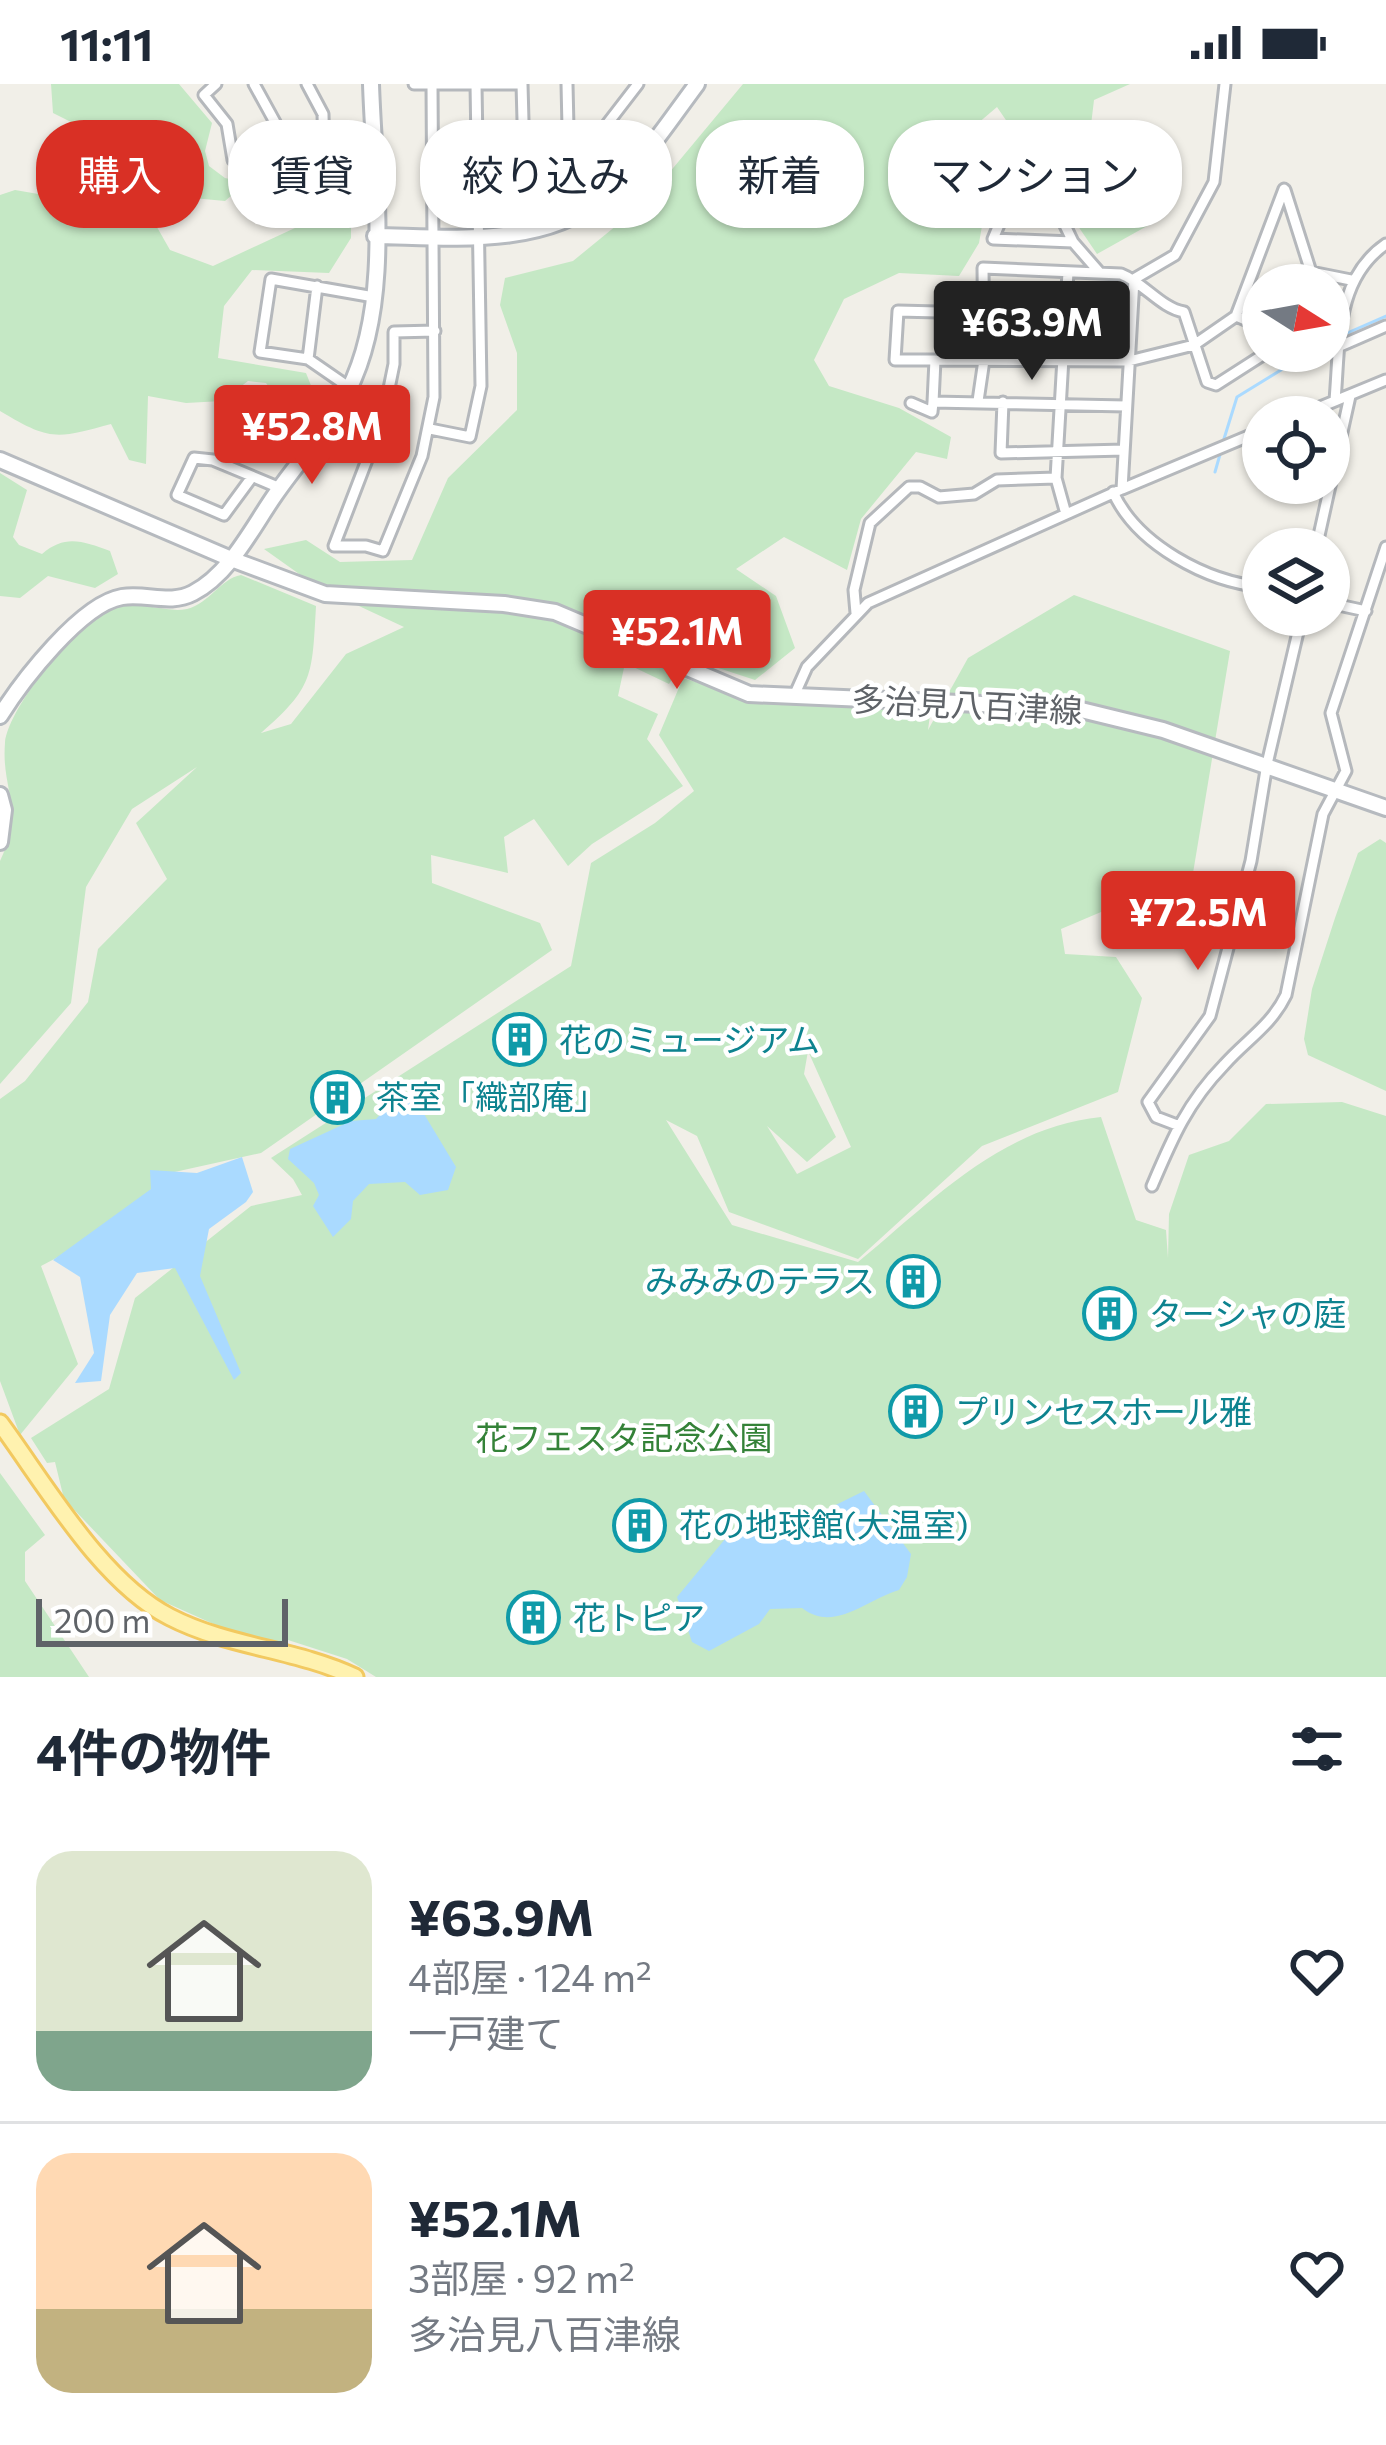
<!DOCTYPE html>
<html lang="ja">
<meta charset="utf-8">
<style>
:root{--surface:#fff;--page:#f2f2f3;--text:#1f2937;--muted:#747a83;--line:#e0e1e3;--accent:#d93025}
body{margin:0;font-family:Commissioner,"Noto Sans JP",sans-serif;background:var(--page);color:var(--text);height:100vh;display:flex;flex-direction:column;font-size:45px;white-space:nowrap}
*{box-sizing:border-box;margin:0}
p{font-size:39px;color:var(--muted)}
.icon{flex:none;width:66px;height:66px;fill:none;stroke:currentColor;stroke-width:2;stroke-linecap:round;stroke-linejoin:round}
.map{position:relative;height:1593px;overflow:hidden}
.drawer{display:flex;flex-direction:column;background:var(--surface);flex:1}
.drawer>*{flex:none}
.banner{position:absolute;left:36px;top:36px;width:1314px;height:108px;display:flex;gap:24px}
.needle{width:78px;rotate:101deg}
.fabs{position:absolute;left:1242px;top:180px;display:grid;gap:24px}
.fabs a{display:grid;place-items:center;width:108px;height:108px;border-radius:50%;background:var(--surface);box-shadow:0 3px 9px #0004;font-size:60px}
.scale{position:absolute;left:36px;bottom:30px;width:252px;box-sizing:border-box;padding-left:12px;border:6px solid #5f6368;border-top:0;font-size:33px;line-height:42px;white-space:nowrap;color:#5f6368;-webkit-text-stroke:9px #fff;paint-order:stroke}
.price{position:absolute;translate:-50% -102px;padding:0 27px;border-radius:12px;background:var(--accent);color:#fff;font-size:39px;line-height:78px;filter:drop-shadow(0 3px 6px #0008)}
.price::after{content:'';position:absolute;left:50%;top:72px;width:36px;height:27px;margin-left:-18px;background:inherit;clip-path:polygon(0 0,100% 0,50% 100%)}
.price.active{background:#222;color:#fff}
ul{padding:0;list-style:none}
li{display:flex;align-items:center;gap:36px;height:300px;padding:0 36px}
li+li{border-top:3px solid var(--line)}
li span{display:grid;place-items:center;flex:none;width:336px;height:240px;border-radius:36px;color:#555}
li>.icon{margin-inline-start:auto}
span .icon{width:144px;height:144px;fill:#fffc;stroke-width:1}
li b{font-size:51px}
h2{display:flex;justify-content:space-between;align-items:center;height:144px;padding:0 36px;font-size:51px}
.pill{padding:0 42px;border-radius:48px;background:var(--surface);box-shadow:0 3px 9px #0004;font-size:42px;line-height:108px}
.pill.active{background:var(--accent);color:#fff}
.status{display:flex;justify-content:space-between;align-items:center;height:84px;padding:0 60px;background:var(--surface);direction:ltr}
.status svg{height:33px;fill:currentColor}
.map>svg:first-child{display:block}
</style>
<div class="status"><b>11:11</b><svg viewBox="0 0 49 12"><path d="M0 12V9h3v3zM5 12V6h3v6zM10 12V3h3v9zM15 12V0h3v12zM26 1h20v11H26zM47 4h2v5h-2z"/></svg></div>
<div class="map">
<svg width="1386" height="1593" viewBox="0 0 1386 1593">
<rect width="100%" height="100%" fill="#f1efe8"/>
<path fill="#c5e8c5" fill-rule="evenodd" d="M51,0h128l33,39 -7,28 4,15 16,12 115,26 11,12v22l-22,35 -77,-3 -28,36 -6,52 88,15 6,15 -17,11 -19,-1 -10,-15 -18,-2 -26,20 -36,2 -38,-7 -2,68 -17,-4 -18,-36c-55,15 -61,17 -111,-13v-216l15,-5 134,23 21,37 43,16 97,-45 -1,-11 -54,-3 -16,-18 -14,12 -32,-3 -38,-63 -68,-5 -34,-17z
M743,0h387l-36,16 -8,67 19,43 51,11 -59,33 -100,-147 -54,46 48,22 -12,68 -20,33 -60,-3 -55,26 -30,61 15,26 70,22 52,29 -4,22 -31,-7 -55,67 -14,51 -63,-33 -48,32 40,27 19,52 -40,32 -70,-23 -16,27 -44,-21 -7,33 40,18 -11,25 36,47 -91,58 -24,22 -34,-47 -30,18 4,36 -77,-18 1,28 108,40 12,27 -291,203 -91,20 -74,64 -55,29 37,98 -58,71 -20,-54v-282l25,-18 63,-79 10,-53 69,-70 -31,-56 61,-56 -65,42 -46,78 -15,116 -71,81v-223c26,-54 1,-69 5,-118 3,-37 80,-131 117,-137 22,-4 45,7 65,3 23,-6 33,-30 54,-34l75,31c-4,70 -2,81 -55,127l30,-9 55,-70 58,-27 -88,-41 -52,-37 42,-9 34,22 72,-2 36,-82 69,-68v-57l-17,-48 5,-27 68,-17 71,-58z
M0,389l27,17 -14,47 6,8 23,9c23,-20 41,-13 68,-3l8,23 -23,14 -47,-12 -28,22 -20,-2z
M1074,511l156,56 -37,222 -132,56 4,25 51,3 26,41 -24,94 -136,54 -124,113 -129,-47 -32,-76 -31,-16 66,105 126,37c74,-61 143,-135 243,-145l35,103 30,10 2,28 1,-44 20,-59 40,-14 37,-37 76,-2 44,14v561h-1010l-29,-18 -59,-19 -11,4 -39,-9 -78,-35 -96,-101 -9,-37 -8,1 -16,-25 78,-49 26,-91 116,-92 51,-11 -9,-16 -22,-21 300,-192 20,-103 64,-40 39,-32 -35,-56 24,-57 77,24 131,6 39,7 -2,15 40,-72zM808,967l43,96 -54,27 -30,-48 40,36 29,-25 -32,-63z
M1380,755l6,4v248l-78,-36 -4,-16 8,-50 23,-71 23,-65z
M0,1389l45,62 -20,17v29l64,96h-89z"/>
<path fill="#aadaff" d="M412,1010l44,73 -8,23 -28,5 -15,-13 -36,2 -16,17 -2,18 -18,18 -20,-31 6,-11 -5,-12 -26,-24 2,-10 61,-28 25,-2 21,-22z
M242,1073l11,35 -7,10 -37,27 -9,47 41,97 -7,7 -59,-112 -38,5 -27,42 -9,66 -26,2 19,-30 -14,-76 -27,-17 98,-71 -1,-19 47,3z
M864,1407l47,63 -4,23 -8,13c-33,10 -65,43 -97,18l-32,1 -11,15 -50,27 -17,-9 -15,-45 53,-64 59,-5z"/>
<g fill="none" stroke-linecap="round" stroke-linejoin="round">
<path stroke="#aadaff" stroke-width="3" d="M1329,257l57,-25
M1223,358l14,-45 75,-46
M1215,388l6,-21"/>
<defs>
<path id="street" d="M216,0l-12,11 23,29 6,36 91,-1 -1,-45 -16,-30
M254,0l22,40 3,35
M414,0h107
M522,0l4,147
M567,0l3,132
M432,1l2,312 -12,59 -39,95 -17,-5h-32l49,-128 11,-54v-32l41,-1
M324,75l49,-1
M569,75l22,-14 47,-61
M1285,106l26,82 40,8
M1073,158l-80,-3 10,-24h57l13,27 27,31
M1134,195l41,-24 39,-73 11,-98
M1236,232l27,12
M1340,262l46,-20
M308,275l9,-73
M935,276l194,1 65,-16 42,-29 48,-127
M350,304l-42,-29 -48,-7 11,-73 103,18
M1335,316c5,-57 0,-121 51,-156
M978,317l6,-41 -1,-92 138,6c23,9 40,34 63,38l23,70 9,3 53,-34
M1003,318l-2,51 123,-3
M911,319l21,9 1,-10
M1126,322l-193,-4 2,-42h-40l3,-49 233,6
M1296,333l90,-37
M430,345l40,8 11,-51 -5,-301
M252,393l-28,38 -47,-20 17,-37 19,2 67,28
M1122,405l12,-210
M1113,408c24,53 94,90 150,95
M1066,430l-10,-36 12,-206
M1316,465l34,-153
M1329,519l37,8
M856,529l-2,-23 16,-67 39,-36h11l19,10 35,-3 23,-14 59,-2
M794,612l13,-29 61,-64 254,-114 141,-59
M1177,1041l-21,-8 -8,-15 62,-86 41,-155 16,-97 35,-149
M1152,1102c20,-47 35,-83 72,-121 22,-25 47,-39 62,-70l37,-181 23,-43 -15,-58 55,-166"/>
<path id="secondary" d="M375,152c72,1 166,12 226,-37 39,-32 66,-75 96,-115
M0,376l231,99 94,35 179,10 51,8 194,82 324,14 90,22 223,78
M0,632c22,-35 81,-112 122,-119 25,-4 48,8 71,-4 37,-19 59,-65 82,-98 24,-35 54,-66 73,-104 45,-88 26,-211 23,-307
M0,711l4,15 -4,32"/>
<path id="primary" d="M0,1339c45,61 101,159 170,194 58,30 126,32 185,60"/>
</defs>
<use href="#street" stroke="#b5b8bc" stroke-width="15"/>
<use href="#secondary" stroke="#b6babf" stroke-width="20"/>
<use href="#primary" stroke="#f2c960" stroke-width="21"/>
<use href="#street" stroke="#fff" stroke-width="9"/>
<use href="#secondary" stroke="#fff" stroke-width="14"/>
<use href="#primary" stroke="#fff2af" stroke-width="15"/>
</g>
<defs>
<symbol id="building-ring" viewBox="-11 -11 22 22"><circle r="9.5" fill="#fff" stroke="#0f9aa8" stroke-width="1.5"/><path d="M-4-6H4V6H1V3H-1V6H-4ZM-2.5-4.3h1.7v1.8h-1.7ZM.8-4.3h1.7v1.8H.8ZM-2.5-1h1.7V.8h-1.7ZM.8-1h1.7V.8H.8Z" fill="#0f9aa8"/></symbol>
</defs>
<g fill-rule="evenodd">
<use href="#building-ring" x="490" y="926" width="59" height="59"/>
<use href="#building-ring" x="308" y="984" width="59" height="59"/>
<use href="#building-ring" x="884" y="1168" width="59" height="59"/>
<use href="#building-ring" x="1080" y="1200" width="59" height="59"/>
<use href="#building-ring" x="886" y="1298" width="59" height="59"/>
<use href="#building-ring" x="610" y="1412" width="59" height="59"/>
<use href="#building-ring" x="504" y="1504" width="59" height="59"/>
</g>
<g text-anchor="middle" stroke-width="9" stroke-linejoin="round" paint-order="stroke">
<g font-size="33" fill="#5f6368" stroke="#fff">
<text transform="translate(967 621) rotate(3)" y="12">多治見八百津線</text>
</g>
<g font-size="33" fill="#0d838f" stroke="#fff" text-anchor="start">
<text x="559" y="968">花のミュージアム</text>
<text x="376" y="1025">茶室「織部庵」</text>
<text x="875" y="1209" text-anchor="end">みみみのテラス</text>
<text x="1149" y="1242">ターシャの庭</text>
<text x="955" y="1340">プリンセスホール雅</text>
<text x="679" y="1453">花の地球館(大温室)</text>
<text x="573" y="1546">花トピア</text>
</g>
<g font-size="33" fill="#348238" stroke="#fff">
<text x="624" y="1366">花フェスタ記念公園</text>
</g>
</g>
</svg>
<div class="fabs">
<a><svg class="needle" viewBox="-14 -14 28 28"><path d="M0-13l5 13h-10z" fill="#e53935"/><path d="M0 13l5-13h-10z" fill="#747a83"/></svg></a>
<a><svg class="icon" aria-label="locate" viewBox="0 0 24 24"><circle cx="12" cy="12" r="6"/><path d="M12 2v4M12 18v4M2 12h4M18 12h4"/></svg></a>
<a><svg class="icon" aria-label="layers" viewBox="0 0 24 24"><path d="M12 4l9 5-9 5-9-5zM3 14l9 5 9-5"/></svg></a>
</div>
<div class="scale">200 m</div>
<b class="price active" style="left:1032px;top:299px">¥63.9M</b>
<b class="price" style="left:312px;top:403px">¥52.8M</b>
<b class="price" style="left:677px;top:608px">¥52.1M</b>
<b class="price" style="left:1198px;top:889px">¥72.5M</b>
<div class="banner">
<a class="pill active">購入</a>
<a class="pill">賃貸</a>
<a class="pill">絞り込み</a>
<a class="pill">新着</a>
<a class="pill">マンション</a>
</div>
</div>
<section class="drawer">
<h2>4件の物件<svg class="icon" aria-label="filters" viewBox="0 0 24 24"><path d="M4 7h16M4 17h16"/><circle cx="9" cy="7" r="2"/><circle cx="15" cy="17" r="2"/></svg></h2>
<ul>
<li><span style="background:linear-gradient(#dfe7d0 75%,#7fa58c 0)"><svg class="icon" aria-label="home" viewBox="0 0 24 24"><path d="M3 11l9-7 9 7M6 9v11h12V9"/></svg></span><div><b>¥63.9M</b><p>4部屋 · 124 m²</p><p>一戸建て</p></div><svg class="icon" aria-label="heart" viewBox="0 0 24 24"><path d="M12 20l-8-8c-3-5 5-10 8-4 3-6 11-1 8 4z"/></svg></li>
<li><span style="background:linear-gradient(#ffd9b3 65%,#c2b280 0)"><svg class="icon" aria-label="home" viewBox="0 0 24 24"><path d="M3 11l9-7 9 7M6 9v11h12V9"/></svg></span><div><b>¥52.1M</b><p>3部屋 · 92 m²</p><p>多治見八百津線</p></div><svg class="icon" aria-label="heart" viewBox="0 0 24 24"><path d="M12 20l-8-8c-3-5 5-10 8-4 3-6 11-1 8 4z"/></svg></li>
</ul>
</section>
